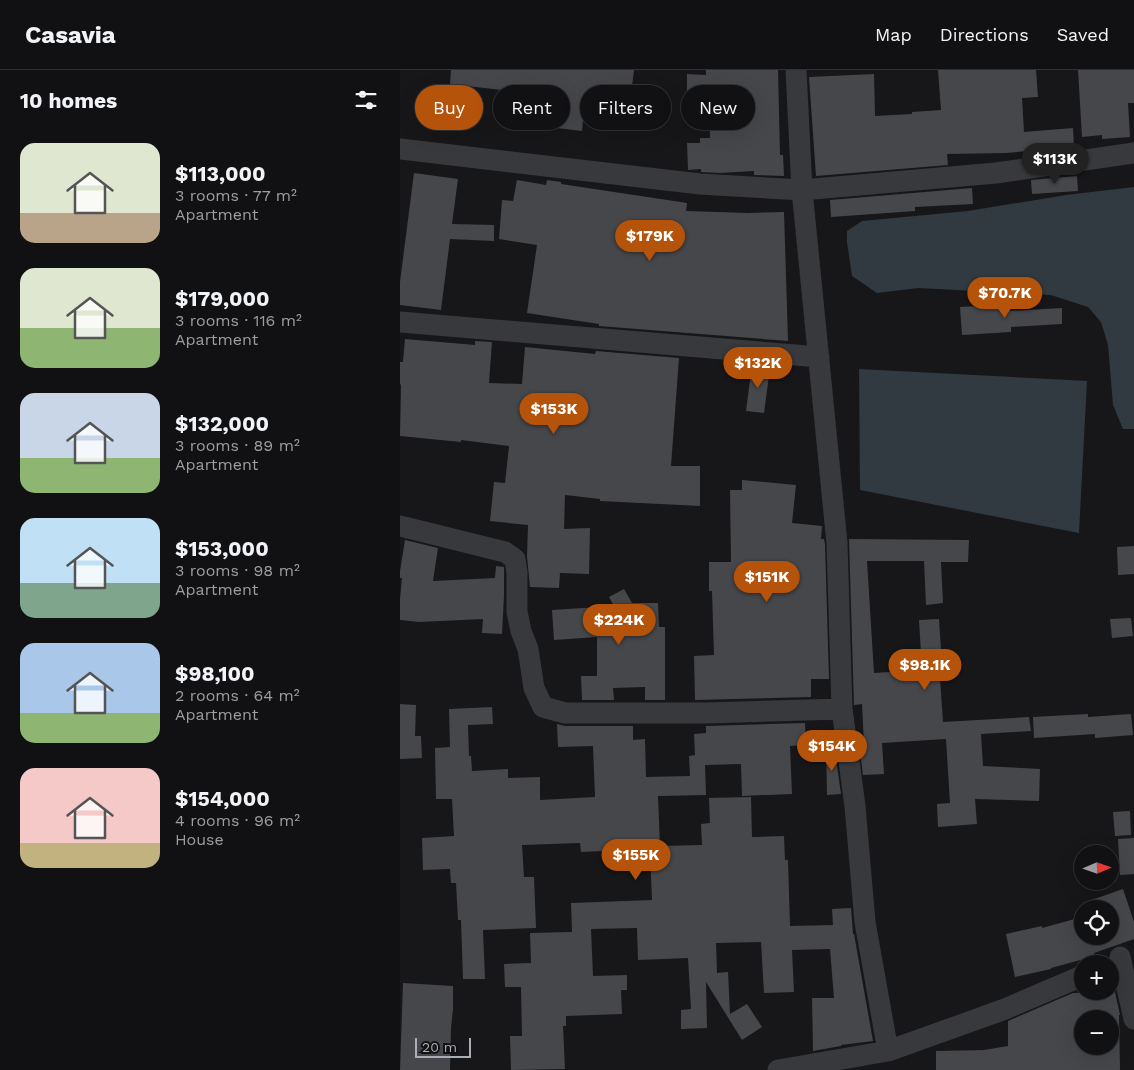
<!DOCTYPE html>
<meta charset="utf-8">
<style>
:root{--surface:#111113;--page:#1a1a1c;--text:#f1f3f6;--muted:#9c9da0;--line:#303133;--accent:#b45309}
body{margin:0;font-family:"Work Sans",sans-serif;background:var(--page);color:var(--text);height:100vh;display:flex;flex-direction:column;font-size:19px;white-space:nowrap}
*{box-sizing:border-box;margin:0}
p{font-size:16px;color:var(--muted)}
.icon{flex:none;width:28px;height:28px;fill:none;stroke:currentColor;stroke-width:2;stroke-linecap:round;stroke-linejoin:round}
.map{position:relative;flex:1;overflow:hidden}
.panel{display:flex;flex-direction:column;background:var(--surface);width:400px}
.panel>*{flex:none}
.guide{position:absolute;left:15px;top:15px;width:475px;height:45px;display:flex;gap:10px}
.needle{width:32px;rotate:88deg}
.tools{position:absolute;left:674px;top:775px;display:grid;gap:10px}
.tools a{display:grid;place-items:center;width:45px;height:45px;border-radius:50%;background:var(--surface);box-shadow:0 5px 20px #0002,0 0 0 1px var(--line);font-size:25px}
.scale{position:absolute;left:15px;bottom:12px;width:56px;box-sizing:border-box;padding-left:5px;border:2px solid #aaaeb7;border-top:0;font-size:14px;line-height:18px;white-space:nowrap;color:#aaaeb7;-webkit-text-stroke:4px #121214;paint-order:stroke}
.price{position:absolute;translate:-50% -42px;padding:0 11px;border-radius:18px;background:var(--accent);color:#fff;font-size:16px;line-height:32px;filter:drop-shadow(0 1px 2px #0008)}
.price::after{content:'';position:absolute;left:50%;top:30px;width:15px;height:11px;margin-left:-8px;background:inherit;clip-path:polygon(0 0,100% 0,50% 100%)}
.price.on{background:#222;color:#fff}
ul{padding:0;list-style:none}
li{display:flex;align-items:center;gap:15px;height:125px;padding:0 20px}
li span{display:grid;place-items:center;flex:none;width:140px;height:100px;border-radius:15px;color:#555}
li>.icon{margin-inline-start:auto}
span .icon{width:60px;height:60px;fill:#fffc;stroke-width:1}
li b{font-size:21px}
h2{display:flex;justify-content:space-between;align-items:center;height:60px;padding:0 20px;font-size:21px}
.chip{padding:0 18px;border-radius:22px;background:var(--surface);box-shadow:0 5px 20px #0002,0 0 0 1px var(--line);font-size:18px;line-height:45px}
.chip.on{background:var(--accent);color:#fff}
header{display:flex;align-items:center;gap:30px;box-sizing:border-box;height:70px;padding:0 25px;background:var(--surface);border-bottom:1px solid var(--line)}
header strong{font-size:24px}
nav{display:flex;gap:28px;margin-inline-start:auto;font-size:18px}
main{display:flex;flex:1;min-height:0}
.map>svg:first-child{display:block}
</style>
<header>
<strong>Casavia</strong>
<nav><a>Map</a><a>Directions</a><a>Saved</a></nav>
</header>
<main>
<section class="panel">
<h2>10 homes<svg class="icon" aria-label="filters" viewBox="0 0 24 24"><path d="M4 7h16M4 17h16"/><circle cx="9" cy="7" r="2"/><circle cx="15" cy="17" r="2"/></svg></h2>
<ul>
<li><span style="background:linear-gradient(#dfe7d0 70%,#b9a48a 0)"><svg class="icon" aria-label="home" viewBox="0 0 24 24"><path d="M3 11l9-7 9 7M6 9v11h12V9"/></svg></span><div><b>$113,000</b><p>3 rooms · 77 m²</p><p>Apartment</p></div></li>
<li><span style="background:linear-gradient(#dfe7d0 60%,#8fb573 0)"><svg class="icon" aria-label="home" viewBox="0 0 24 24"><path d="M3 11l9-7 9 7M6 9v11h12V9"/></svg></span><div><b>$179,000</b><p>3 rooms · 116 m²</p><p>Apartment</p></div></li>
<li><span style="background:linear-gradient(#c9d6e8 65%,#8fb573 0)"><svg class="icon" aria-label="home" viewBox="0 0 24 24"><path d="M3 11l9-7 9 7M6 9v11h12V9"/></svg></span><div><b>$132,000</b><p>3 rooms · 89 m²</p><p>Apartment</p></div></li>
<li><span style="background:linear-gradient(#bfe0f5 65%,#7fa58c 0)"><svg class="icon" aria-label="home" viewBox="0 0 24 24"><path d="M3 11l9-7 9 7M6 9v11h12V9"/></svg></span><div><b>$153,000</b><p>3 rooms · 98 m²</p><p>Apartment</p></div></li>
<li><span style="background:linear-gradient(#a9c7e8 70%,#8fb573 0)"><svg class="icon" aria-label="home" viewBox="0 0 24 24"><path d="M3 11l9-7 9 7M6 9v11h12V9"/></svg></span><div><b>$98,100</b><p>2 rooms · 64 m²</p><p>Apartment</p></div></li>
<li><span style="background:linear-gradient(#f6c9c9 75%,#c2b280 0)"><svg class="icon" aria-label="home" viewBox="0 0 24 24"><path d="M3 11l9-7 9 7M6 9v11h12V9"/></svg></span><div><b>$154,000</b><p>4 rooms · 96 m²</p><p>House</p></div></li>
</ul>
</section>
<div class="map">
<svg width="734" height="1000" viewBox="0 0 734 1000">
<rect width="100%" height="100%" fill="#171719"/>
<path fill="#313941" d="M734,117v242h-11l-10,-24 -5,-60 -7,-23 -13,-15 -37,-12 -133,-7 -41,5 -25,-17 -5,-34v-11l15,-10 106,-10 98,-16z
M459,299l228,12 -8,152 -219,-43z"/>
<path fill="#46474b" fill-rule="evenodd" d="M51,0h183l-7,56 -44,-5 -1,10 -33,-4 3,-31 -102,-12z
M306,0h72l2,85h3l1,21 -30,-1v-4l-34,2 -19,-1v-3l-13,1 -1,-27h13v-5h10l-1,-34h-2v-5h-20v-25l19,1z
M538,0h98l2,27 -16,1 2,34 49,-4 1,19 -68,6 -59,1 1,11 -132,11 -7,-99 65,-3 1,42 37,-2v-2l29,-2z
M678,0h56v33h-6l2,34 -28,2v-4l-20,2z
M14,103l44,6 -6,45 42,1v16l-44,-2 -9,71 -41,-5v-23z
M677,106l1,15 -46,3 -1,-14z
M117,110l29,5 1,-5 14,2v2l126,19 -1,8 62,2 36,-1 4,129 -189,-15v-2l-72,-11 10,-68 -38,-6 3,-39 11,1z
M572,118l1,16 -58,3v4l-84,6 -1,-17z
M609,234l1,7 52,-3v16l-51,3v5l-49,3 -2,-28z
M5,269l70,6v-4l17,1 -3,41 33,1 3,-37 70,7 1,-3 83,7 -8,108h29v40l-100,-5v-2l-35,-4 -1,34 26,-1 -1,46 -29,-1 -1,15 -29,-1 -3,-31 1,-31 -38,-4 4,-39 11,1 4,-37 -48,-6v2l-61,-6 1,-51 -1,-1v-22h3z
M352,295l18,3 -6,45 -18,-2z
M342,410l54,5 -4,38 30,3 -1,13h3l1,5 4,135h-18v18l-116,3 -1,-44 20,-1 -2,-64h-3v-29h22l-1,-72h12z
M449,469l120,1 -1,22h-27l2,41 -17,2 -2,-44h-57l7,112 48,-3 -3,-50 20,-1 2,31h-3l5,72 86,-5 2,14 -50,3 2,32 57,3 -1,32 -64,-2 2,25 -39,3 -1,-23 13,-1 -4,-64 -64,4 2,31 -21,1 -4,-31h5l-2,-40 -8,1z
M5,470l33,8 -5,33 62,-3 1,-12 8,1v29l-2,38 -20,-1 1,-14 -64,3 -19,-2v-21l2,-21h-2v-7z
M734,476v28l-16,1 -1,-28z
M224,519l8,14h26l1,24h6v73h-20v-13l-32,1 1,12h-32l-1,-24h16v-39l-43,3 -2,-30 62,-4 -5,-9z
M731,548l2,18 -21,2 -2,-19z
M0,634l16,1 -1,31h6l1,22 -22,1z
M92,637l1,17 -25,1 1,31h2l1,15 36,-2v9l32,-1v23l55,-3 -2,-51 -35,1 -1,-23 8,2h68v14l12,-1 1,38 44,-1 -1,-20 6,-1 -1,-21 12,-1v-7l99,-3 1,22 -16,1 2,48 -50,2 -1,-32 -36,1 1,30 -48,1 2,50 42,-1 -1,-21 9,-1 -1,-25 42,-1 1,40 32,-1 1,24h3l2,66 43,-1 -1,-16 19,-1 2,26h1l19,107 -32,4v1l-28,5 -1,-53h22l-4,-49 -38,1 2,42 -30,1 -3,-51 -45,1 1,30 11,-1 2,42 17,-10 15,23 -20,13 -36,-58 1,46 -26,1v-19l10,-1 -3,-51 -50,2 -1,-32 -46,1 2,47 34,-1v15h-6l1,24 -56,2v10h-3l2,43 -54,1 -1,-34h12l-1,-49h-16l-1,-23 27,-1 -1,-30 42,-1 -1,-29 81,-3 -2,-47 -46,2v-4l-23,1 -1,-9 -58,2 2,32h10l2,51 -53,2 2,49h-22l-2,-59h-3l-2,-37h-5l-1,-14 -27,1 -1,-32 32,-2 -2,-37h-16l-1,-51 15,-1 -1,-38z
M688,644v3l43,-3 2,21 -38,3v-4l-61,4 -1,-21z
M434,675l7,49 -14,1 -1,-49z
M730,741l1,24 -16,1 -2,-24z
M734,768v36l-14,1 -2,-36z
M723,819l11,33v17l-40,14 1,3 -44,12v1l-36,8 -9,-43 36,-8v2l40,-11v19h28v-27h-25l-2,-6z
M3,913l50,3v23l-2,19 -1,42h-50z
M715,922l5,23h-1l1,55h-184v-19l48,-1 24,-4v-25l65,-28zM682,949h28v27h-28z"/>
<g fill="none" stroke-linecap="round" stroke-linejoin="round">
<path stroke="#38393d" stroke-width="21" d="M396,0l6,120 35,353 5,166 13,97 10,116 23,129
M0,79l300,35 102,6 194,-17 138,-20
M0,252l419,35
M0,456l105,26 10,7 2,13v40l4,19 7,18 6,39 9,19 22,6h141l136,-4
M720,887l14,62
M378,1000l110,-19 117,-42 77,-33"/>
</g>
</svg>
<div class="tools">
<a><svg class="needle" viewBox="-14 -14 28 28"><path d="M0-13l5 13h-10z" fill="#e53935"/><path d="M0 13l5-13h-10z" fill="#9c9da0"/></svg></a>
<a><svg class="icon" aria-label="locate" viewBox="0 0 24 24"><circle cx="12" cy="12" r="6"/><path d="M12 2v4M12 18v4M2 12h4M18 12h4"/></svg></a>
<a>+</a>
<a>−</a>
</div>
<div class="scale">20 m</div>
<b class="price on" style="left:655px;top:115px">$113K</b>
<b class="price" style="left:250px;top:192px">$179K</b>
<b class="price" style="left:605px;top:249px">$70.7K</b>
<b class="price" style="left:358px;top:319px">$132K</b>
<b class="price" style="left:154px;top:365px">$153K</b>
<b class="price" style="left:367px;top:533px">$151K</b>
<b class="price" style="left:219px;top:576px">$224K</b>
<b class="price" style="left:525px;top:621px">$98.1K</b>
<b class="price" style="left:432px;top:702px">$154K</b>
<b class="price" style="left:236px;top:811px">$155K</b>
<div class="guide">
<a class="chip on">Buy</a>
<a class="chip">Rent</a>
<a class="chip">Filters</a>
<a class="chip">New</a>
</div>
</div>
</main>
